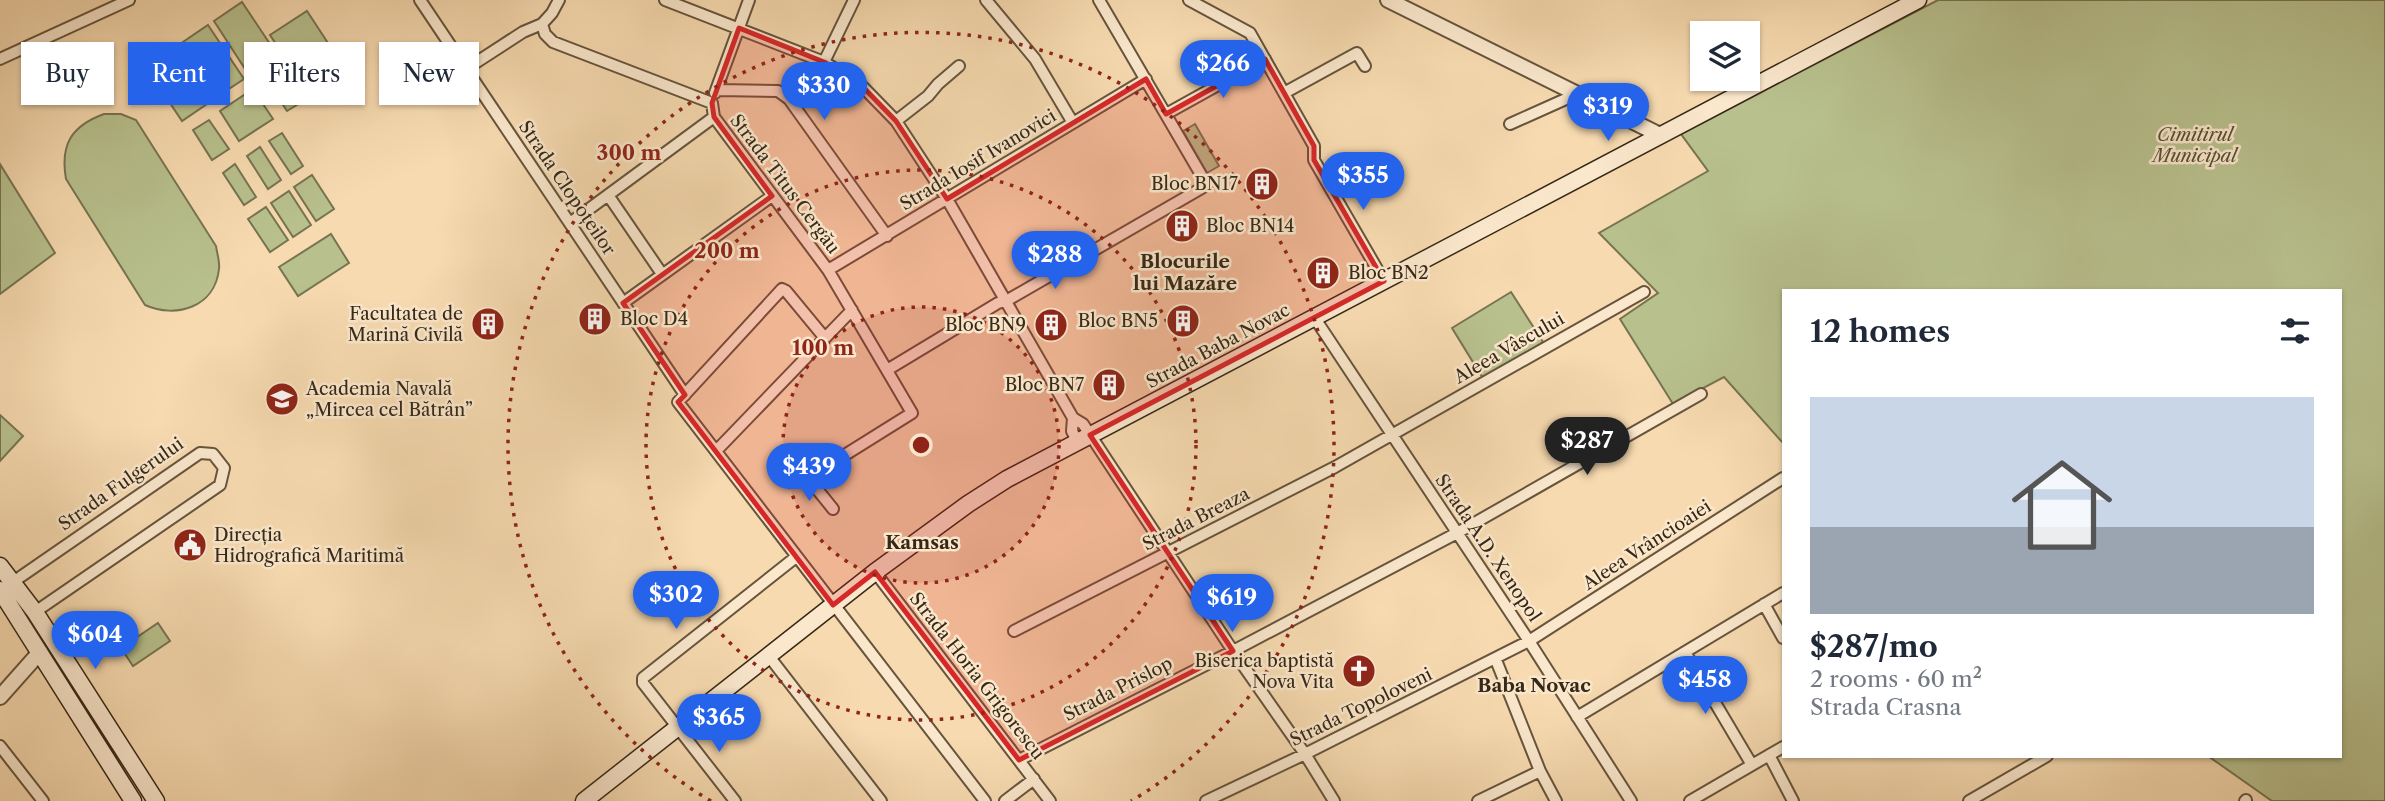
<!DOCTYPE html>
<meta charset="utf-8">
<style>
:root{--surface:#fff;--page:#f6f6f7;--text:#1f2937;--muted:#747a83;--accent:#2563eb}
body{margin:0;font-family:"Libre Caslon Text",serif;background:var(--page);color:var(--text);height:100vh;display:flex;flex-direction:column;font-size:26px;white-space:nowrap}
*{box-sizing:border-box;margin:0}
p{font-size:23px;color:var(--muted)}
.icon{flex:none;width:38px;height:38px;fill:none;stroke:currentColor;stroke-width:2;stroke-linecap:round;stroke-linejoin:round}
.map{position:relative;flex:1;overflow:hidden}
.side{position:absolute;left:1782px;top:289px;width:560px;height:469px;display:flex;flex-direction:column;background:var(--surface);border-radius:0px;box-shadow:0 2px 5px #0004}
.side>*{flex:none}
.hud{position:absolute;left:21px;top:42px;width:665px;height:63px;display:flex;gap:14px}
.tools{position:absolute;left:1690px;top:21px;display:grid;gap:14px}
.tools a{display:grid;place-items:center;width:70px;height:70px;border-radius:0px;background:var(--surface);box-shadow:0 2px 5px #0004;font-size:35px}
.price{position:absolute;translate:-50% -60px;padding:0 16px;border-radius:24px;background:var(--accent);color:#fff;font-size:23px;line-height:46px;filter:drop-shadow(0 2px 4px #0008)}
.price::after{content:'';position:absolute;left:50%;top:42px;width:21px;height:16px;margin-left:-10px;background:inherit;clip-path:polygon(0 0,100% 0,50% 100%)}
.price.current{background:#222;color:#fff}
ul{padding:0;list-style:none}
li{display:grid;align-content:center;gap:14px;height:371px;padding:0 28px}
li span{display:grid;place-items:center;height:217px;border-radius:0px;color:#555}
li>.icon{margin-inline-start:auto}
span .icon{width:126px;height:126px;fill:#fffc;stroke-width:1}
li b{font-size:30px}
h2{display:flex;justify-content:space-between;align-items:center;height:84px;padding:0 28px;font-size:30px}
.pill{padding:0 24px;border-radius:0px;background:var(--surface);box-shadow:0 2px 5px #0004;font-size:24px;line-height:63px}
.pill.current{background:var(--accent);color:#fff}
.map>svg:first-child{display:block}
</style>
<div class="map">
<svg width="2385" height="801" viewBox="0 0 2385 801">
<rect width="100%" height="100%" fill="#f7dab0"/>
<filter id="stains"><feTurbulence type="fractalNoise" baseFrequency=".00286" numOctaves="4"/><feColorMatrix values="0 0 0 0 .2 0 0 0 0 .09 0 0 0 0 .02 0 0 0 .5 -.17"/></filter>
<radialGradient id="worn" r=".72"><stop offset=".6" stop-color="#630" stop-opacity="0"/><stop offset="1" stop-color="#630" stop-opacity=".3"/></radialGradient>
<path fill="#b8c18e" stroke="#777452" stroke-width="2" d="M1938,0h447v801h-113l-64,-45h132v-466h-557v153l-59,-66 -51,27 -53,-85 38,-26 -59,-60 109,-62 -27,-37z
M242,2l36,54 -29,19 -35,-54z
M307,11l38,58 -36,24 -39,-58z
M208,25l36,54 -29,19 -35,-54z
M175,48l35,54 -28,19 -36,-54z
M279,70l21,33 -13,8 -21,-32z
M253,89l20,30 -34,22 -19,-30z
M104,114h17l15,6 80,126c1,7 4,16 3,23 -4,38 -43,50 -74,36l-79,-126c-6,-34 5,-53 38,-65z
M209,120l20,29 -17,11 -19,-30z
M1195,124l24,42 -12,7 -24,-42z
M282,133l21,33 -12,8 -22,-33z
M260,147l21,33 -13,9 -21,-33z
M0,164l55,89 -55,41z
M235,164l21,33 -12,8 -21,-32z
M312,175l22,34 -18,12 -22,-34z
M289,191l22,34 -18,12 -22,-34z
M266,207l22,33 -18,12 -22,-33z
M331,234l18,29 -51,33 -19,-29z
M1511,292l32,50 -59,38 -32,-52z
M0,415l23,21 -23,25z
M158,623l12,18 -37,25 -12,-18z"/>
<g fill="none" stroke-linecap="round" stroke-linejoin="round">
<defs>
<path id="minor" d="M420,0l265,395
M665,0l159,62 36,22 36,37 51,78 126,219 10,6 150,227 72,103 29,47
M986,0l49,59 38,64
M1189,0l61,33 64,113v14l70,121
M542,24l3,10 8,8 159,61 2,14 114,153 84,143 -104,65 25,31
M0,59l129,-59
M824,62l30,-62
M466,69l57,-37 19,-8 10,-11 7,-13
M717,90l61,1 11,8 98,137
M715,93l34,-93
M1284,93l73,-40 8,13
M1166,114l99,-55
M896,121l32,-25 10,-12 21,-18
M1510,124l67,-30
M608,195l54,79
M570,223l144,-106
M828,270l318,-191
M623,303l149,-107
M1314,317l215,324 102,160
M824,337l-38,-46 -4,-2 -104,113 307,399
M887,370l111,-67 8,-2 201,-116 -108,-185
M1073,418l-1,13 5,10
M716,451l136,-141
M875,572l175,229
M13,582l187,-129 13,1 11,14 -4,17 -185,127
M1764,604l19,34
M1014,631l321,-164 309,-175
M1685,652l67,113
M768,655l113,146
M1496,660l44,111 16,30
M1577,717l206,-124
M0,746l43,55
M1769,755l24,46
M1019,760l214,-109 224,-118 244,-139
M735,801l-92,-118v-5l153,-121
M1005,801l29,-22
M1206,801l99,-47 224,-113 254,-163
M1478,801l62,-30
M1690,801l93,-54
M1969,801l78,-45
M2245,801l1,-1"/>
<path id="tertiary" d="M1388,0l272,135
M0,697l40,-45"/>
<path id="secondary" d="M0,566l35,46 121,189
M0,590l133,211
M584,801l291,-229 93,-68 39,-25 911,-479"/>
</defs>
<use href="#minor" stroke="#66543d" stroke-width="14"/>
<use href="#tertiary" stroke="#66543d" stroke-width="18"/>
<use href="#secondary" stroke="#362817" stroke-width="19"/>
<use href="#minor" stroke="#fae7cc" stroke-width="10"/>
<use href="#tertiary" stroke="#fae7cc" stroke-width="14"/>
<use href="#secondary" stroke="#fae7cc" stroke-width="16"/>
</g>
<path fill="#d62828" fill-opacity="0.2" stroke="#d62828" stroke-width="5" stroke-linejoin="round" d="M739,28l85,34 36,22 36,37 51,78 199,-120 20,35 99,-55 49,87v14l70,121 -294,154 143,216 -214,109 -144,-188 -42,33 -155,-203 7,-7 -62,-92 149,-107 -58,-79 -2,-14z"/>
<circle cx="921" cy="445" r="138" fill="#8f2418" fill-opacity=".12"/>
<g fill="none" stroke="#8f2418" stroke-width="3.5" stroke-dasharray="3.5 7">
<circle cx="921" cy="445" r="138"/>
<circle cx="921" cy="445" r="275"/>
<path d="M711 801A413 413 0 1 1 1131 801"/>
</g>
<defs>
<symbol id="building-disc" viewBox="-11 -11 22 22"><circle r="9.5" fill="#8f2418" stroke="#fae7cc"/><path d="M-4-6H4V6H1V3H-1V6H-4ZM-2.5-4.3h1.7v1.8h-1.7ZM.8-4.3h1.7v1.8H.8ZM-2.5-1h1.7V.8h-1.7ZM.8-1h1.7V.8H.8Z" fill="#fff"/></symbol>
<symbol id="university-disc" viewBox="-11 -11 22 22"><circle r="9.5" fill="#8f2418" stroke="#fae7cc"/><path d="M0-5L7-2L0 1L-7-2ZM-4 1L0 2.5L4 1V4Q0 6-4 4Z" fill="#fff"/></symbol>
<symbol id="civic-disc" viewBox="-11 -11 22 22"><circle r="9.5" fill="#8f2418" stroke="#fae7cc"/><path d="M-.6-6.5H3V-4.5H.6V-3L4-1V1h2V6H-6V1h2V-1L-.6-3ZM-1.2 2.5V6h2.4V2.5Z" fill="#fff"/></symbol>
<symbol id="church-disc" viewBox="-11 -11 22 22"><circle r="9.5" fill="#8f2418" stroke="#fae7cc"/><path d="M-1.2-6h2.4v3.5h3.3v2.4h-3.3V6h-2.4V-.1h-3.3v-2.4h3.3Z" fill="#fff"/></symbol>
</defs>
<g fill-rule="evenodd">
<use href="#building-disc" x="1243" y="165" width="38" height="38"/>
<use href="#building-disc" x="1163" y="207" width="38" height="38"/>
<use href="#building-disc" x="1304" y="254" width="38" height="38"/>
<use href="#building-disc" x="576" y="300" width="38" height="38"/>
<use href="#building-disc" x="1164" y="302" width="38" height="38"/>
<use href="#building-disc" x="469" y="305" width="38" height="38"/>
<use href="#building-disc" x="1032" y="306" width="38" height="38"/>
<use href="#building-disc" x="1090" y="366" width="38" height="38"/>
<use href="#university-disc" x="263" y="380" width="38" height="38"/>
<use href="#civic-disc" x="171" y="526" width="38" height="38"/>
<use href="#church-disc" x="1340" y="652" width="38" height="38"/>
</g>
<g text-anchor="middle" stroke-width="5" stroke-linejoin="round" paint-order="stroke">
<g font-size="18" font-style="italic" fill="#564e35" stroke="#fae7cc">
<text x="2195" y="141">Cimitirul<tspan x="2195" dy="21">Municipal</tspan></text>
</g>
<g font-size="18" fill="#362817" stroke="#fae7cc">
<text transform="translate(978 160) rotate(-31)" y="6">Strada Iosif Ivanovici</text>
<text transform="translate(785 184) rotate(53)" y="6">Strada Titus Cergău</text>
<text transform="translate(567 188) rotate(56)" y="6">Strada Clopoțeilor</text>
<text transform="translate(1218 346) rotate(-28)" y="6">Strada Baba Novac</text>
<text transform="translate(1509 348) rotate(-30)" y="6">Aleea Vâscului</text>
<text transform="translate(121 484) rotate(-35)" y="6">Strada Fulgerului</text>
<text transform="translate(1196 519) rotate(-27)" y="6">Strada Breaza</text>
<text transform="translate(1647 545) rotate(-33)" y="6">Aleea Vrâncioaiei</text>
<text transform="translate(1488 548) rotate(56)" y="6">Strada A.D. Xenopol</text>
<text transform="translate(977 676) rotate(52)" y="6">Strada Horia Grigorescu</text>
<text transform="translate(1118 689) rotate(-27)" y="6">Strada Prislop</text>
<text transform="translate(1361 707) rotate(-26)" y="6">Strada Topoloveni</text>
</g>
<g font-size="18" fill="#362817" stroke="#fae7cc" text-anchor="end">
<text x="1238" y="190">Bloc BN17</text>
<text x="1206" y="232" text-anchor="start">Bloc BN14</text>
<text x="1348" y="279" text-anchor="start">Bloc BN2</text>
<text x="463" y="320">Facultatea de<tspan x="463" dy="21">Marină Civilă</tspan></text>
<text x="620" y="325" text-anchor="start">Bloc D4</text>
<text x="1158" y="327">Bloc BN5</text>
<text x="1026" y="331">Bloc BN9</text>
<text x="1084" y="391">Bloc BN7</text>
<text x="306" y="395" text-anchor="start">Academia Navală<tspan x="306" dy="21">„Mircea cel Bătrân”</tspan></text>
<text x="214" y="541" text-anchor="start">Direcția<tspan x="214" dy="21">Hidrografică Maritimă</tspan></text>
<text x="1334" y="667">Biserica baptistă<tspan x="1334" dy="21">Nova Vita</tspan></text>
</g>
<g font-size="19" font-weight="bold" fill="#362817" stroke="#fae7cc">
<text x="1185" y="268">Blocurile<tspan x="1185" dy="22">lui Mazăre</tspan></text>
<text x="922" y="549">Kamsas</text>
<text x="1534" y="692">Baba Novac</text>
</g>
</g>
<circle cx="921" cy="445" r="10" fill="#8f2418" stroke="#fae7cc" stroke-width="3.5"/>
<g font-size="21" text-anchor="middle" font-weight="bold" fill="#8f2418" stroke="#fae7cc" stroke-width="5" stroke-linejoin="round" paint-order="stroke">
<text x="629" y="160">300 m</text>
<text x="727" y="258">200 m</text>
<text x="823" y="355">100 m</text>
</g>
<rect width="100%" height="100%" filter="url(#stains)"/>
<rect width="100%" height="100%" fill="url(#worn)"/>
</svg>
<div class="tools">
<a><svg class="icon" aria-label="layers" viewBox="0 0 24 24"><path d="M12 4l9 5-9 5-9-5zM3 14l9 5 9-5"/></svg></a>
</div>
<b class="price" style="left:1223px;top:100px">$266</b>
<b class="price" style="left:824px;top:122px">$330</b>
<b class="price" style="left:1608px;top:143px">$319</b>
<b class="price" style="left:1363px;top:212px">$355</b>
<b class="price" style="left:1055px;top:291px">$288</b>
<b class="price current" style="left:1587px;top:477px">$287</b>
<b class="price" style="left:809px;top:503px">$439</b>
<b class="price" style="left:676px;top:631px">$302</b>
<b class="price" style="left:1232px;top:634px">$619</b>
<b class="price" style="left:95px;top:671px">$604</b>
<b class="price" style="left:1705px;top:716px">$458</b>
<b class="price" style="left:719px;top:754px">$365</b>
<div class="hud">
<a class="pill">Buy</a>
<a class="pill current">Rent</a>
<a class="pill">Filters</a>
<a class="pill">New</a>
</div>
<section class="side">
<h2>12 homes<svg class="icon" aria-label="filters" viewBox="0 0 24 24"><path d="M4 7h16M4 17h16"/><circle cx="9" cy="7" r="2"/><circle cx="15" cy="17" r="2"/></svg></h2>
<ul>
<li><span style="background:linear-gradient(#c9d6e8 60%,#9aa5b1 0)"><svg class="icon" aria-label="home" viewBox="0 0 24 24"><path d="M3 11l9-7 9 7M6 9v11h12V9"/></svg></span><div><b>$287/mo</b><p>2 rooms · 60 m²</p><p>Strada Crasna</p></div></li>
</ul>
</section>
</div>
